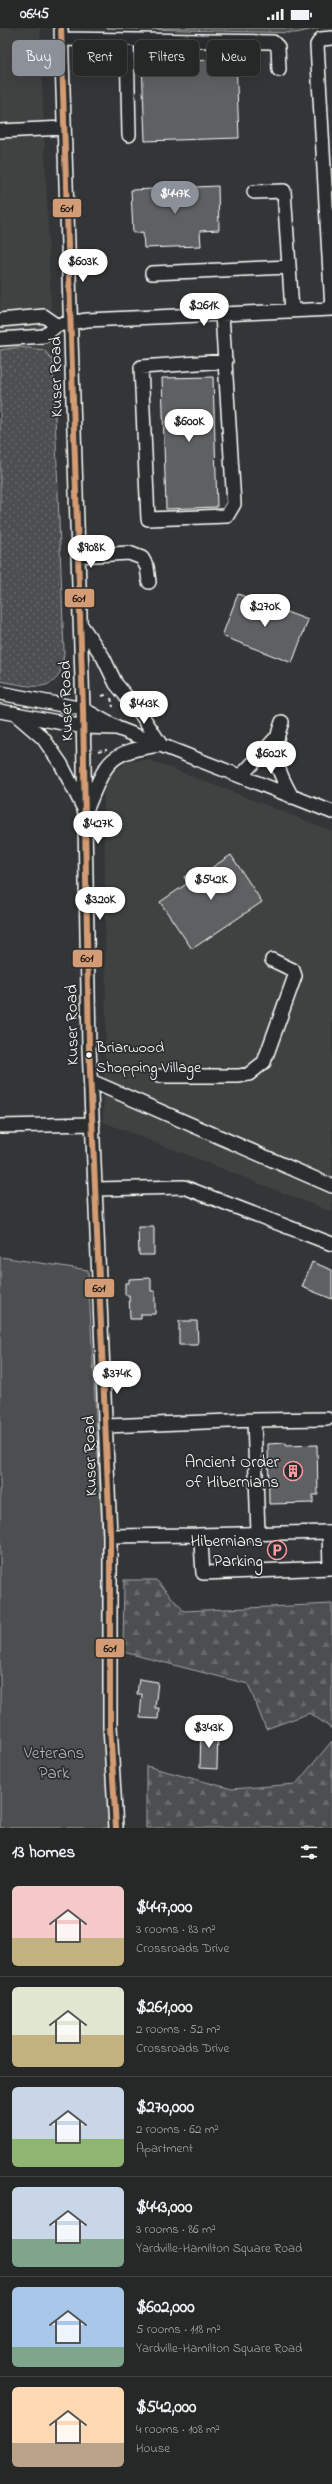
<!DOCTYPE html>
<meta charset="utf-8">
<style>
:root{--surface:#262828;--page:#323434;--text:#f1f3f6;--muted:#a4a6a8;--line:#424445;--accent:#8c9099}
body{margin:0;font-family:"Indie Flower",sans-serif;background:var(--page);color:var(--text);height:100vh;display:flex;flex-direction:column;font-size:15px;white-space:nowrap}
*{box-sizing:border-box;margin:0}
p{font-size:13px;color:var(--muted)}
.icon{flex:none;width:22px;height:22px;fill:none;stroke:currentColor;stroke-width:2;stroke-linecap:round;stroke-linejoin:round}
.map{position:relative;height:1800px;overflow:hidden}
.panel{display:flex;flex-direction:column;background:var(--surface);flex:1}
.panel>*{flex:none}
.banner{position:absolute;left:12px;top:12px;width:308px;height:36px;display:flex;gap:8px}
.price{position:absolute;translate:-50% -34px;padding:0 9px;border-radius:14px;background:#fff;color:#222;font-size:13px;line-height:26px;filter:drop-shadow(0 1px 2px #0008)}
.price::after{content:'';position:absolute;left:50%;top:24px;width:12px;height:9px;margin-left:-6px;background:inherit;clip-path:polygon(0 0,100% 0,50% 100%)}
.price.selected{background:var(--accent);color:#fff}
ul{padding:0;list-style:none}
li{display:flex;align-items:center;gap:12px;height:100px;padding:0 12px}
li+li{border-top:1px solid var(--line)}
li span{display:grid;place-items:center;flex:none;width:112px;height:80px;border-radius:6px;color:#555}
li>.icon{margin-inline-start:auto}
span .icon{width:48px;height:48px;fill:#fffc;stroke-width:1}
li b{font-size:17px}
h2{display:flex;justify-content:space-between;align-items:center;height:48px;padding:0 12px;font-size:17px}
.tag{padding:0 14px;border-radius:6px;background:var(--surface);box-shadow:0 4px 16px #0002,0 0 0 1px var(--line);font-size:14px;line-height:36px}
.tag.selected{background:var(--accent);color:#fff}
.status{display:flex;justify-content:space-between;align-items:center;height:28px;padding:0 20px;background:var(--surface);direction:ltr}
.status svg{height:11px;fill:currentColor}
.map>svg:first-child{display:block}
</style>
<div class="status"><b>06:45</b><svg viewBox="0 0 49 12"><path d="M0 12V9h3v3zM5 12V6h3v6zM10 12V3h3v9zM15 12V0h3v12zM26 1h20v11H26zM47 4h2v5h-2z"/></svg></div>
<div class="map">
<svg width="332" height="1800" viewBox="0 0 332 1800">
<defs>
<pattern id="grass-dots" width="8" height="8" patternUnits="userSpaceOnUse"><rect width="8" height="8" fill="#4c4f50"/><path d="M2 2h.1M6 6h.1" fill="none" stroke="#67696a" stroke-width="1.8" stroke-linecap="round"/></pattern>
<pattern id="forest-firs" width="22" height="20" patternUnits="userSpaceOnUse"><rect width="22" height="20" fill="#4c4f50"/><path d="M5 1l3.5 6h-7zM16 11l3.5 6h-7z" fill="#67696a"/></pattern>
</defs>
<rect width="100%" height="100%" fill="#333536"/>
<filter id="ink" filterUnits="userSpaceOnUse"><feTurbulence type="fractalNoise" baseFrequency=".025" numOctaves="2"/><feDisplacementMap in="SourceGraphic" scale="8" xChannelSelector="R" yChannelSelector="G"/><feConvolveMatrix kernelMatrix="1 2 1 2 8 2 1 2 1" color-interpolation-filters="sRGB"/></filter>
<g filter="url(#ink)">
<path fill="#404243" d="M0,0h40l13,333 -9,-11 -25,-3 -19,3z
M142,732h8l182,71v381l-229,-90 3,-100 -2,-227 1,-9 8,-14 14,-10z"/>
<path fill="url(#grass-dots)" stroke="#a6a7a8" d="M19,319l25,3 9,11 11,290c-2,46 -30,36 -64,30v-331z"/>
<path fill="url(#forest-firs)" stroke="#a6a7a8" d="M106,0h212l-22,5z
M124,1552h32l28,31 148,-7v125l-22,-16 -44,16 -18,-45 -125,-32z
M332,1713v87h-186v-62l86,23 64,-5z"/>
<path fill="#4c4f50" stroke="#a6a7a8" d="M0,1229l88,13 17,312 4,246h-109z"/>
<path fill="#5f6162" stroke="#fff" d="M236,31l3,79 -94,3 -3,-78z
M218,158l1,44 -19,1 1,15 -57,2 -1,-16 -10,1 -2,-43z
M213,349l4,130 -51,2 -4,-131z
M238,566l70,26 -16,43 -70,-27z
M231,827l31,47 -70,47 -32,-47 28,-19 -4,-6 14,-9 4,6z
M138,1199h16v28h-15z
M312,1234l20,8v29l-30,-12z
M151,1250v13h4v23h-14v5h-11l-1,-24h-4v-12h4v-4z
M179,1293h18l1,24h-19z
M286,1415v3l31,-1 1,50h-5v8l-44,1 -1,-60z
M139,1651l19,3 -3,26h4l-1,11 -18,-1 2,-24h-5z
M201,1702h17l-1,39 -17,-1z"/>
<g fill="none" stroke-linecap="round" stroke-linejoin="round">
<defs>
<path id="minor" d="M61,0l22,681 6,338 21,488v191l6,102
M62,11l211,3 5,5 1,23
M127,12l2,95
M0,103l64,-3
M254,164l30,-1 8,120
M152,245l137,-6
M332,281l-15,-264 4,-6 11,-1
M222,286l12,190 -7,12 -79,3 -7,-152 85,-6
M0,292l44,-4 13,9
M0,311l44,-3 13,-11 30,-5 245,-11
M78,528l51,-3 13,5 5,9 2,15
M81,597l22,32 13,27 25,30 20,31
M0,665l83,16 34,19 215,84
M0,683l84,16 31,1
M14,685l29,25 18,26 23,45
M282,694c-12,32 -6,46 10,75
M241,748l34,-37
M88,778c19,-46 21,-54 72,-61
M159,1048h80l10,-2 15,-12 31,-86 -2,-6 -21,-10
M91,1053l241,105
M0,1098l93,-2
M96,1161l88,-2 148,57
M106,1398l148,-6
M258,1505l-4,-113 73,-1
M110,1508l88,-1 3,8 2,30 127,-5 -1,-36 -131,3"/>
</defs>
<use href="#minor" stroke="#fff" stroke-width="16"/>
<path stroke="#fff" stroke-width="2" stroke-dasharray="4 3" stroke-linecap="butt" d="M102,668l7,-2
M111,670l2,9
M98,723l9,-2"/>
<use href="#minor" stroke="#2a2d2e" stroke-width="13"/>
<defs>
<path id="bus-1" d="M61,0l22,681 6,338 21,488v191l6,102"/>
</defs>
<use href="#bus-1" stroke="#2a2d2e" stroke-width="9"/>
<use href="#bus-1" stroke="#d39c74" stroke-width="6"/>
</g>
</g>
<defs>
<symbol id="building-ring" viewBox="-11 -11 22 22"><circle r="9.5" fill="#2a2d2e" stroke="#ff9aa2" stroke-width="1.5"/><path d="M-4-6H4V6H1V3H-1V6H-4ZM-2.5-4.3h1.7v1.8h-1.7ZM.8-4.3h1.7v1.8H.8ZM-2.5-1h1.7V.8h-1.7ZM.8-1h1.7V.8H.8Z" fill="#ff9aa2"/></symbol>
<symbol id="parking-ring" viewBox="-11 -11 22 22"><circle r="9.5" fill="#2a2d2e" stroke="#ff9aa2" stroke-width="1.5"/><path d="M-3.5-5.5H1a3.5 3.5 0 0 1 0 7H-1V5.5H-3.5ZM-1-3.4V-.6H.8a1.4 1.4 0 0 0 0-2.8Z" fill="#ff9aa2"/></symbol>
</defs>
<g fill-rule="evenodd">
<use href="#building-ring" x="282" y="1432" width="22" height="22"/>
<use href="#parking-ring" x="266" y="1511" width="22" height="22"/>
</g>
<circle fill="#fff" stroke="#2a2d2e" stroke-width="1.5" cx="89" cy="1027" r="3.5"/>
<g text-anchor="middle" stroke-width="3.5" stroke-linejoin="round" paint-order="stroke">
<g font-size="16" fill="#fff" stroke="#2a2d2e" text-anchor="start">
<text x="96" y="1024">Briarwood<tspan x="96" dy="20">Shopping Village</tspan></text>
</g>
<g font-size="17" fill="#fff" stroke="#2a2d2e">
<text transform="translate(55 349) rotate(-91)" y="6">Kuser Road</text>
<text transform="translate(65 673) rotate(-92)" y="6">Kuser Road</text>
<text transform="translate(71 997) rotate(-91)" y="6">Kuser Road</text>
<text transform="translate(89 1428) rotate(-92)" y="6">Kuser Road</text>
</g>
<g font-size="17" fill="#fff" stroke="#2a2d2e" text-anchor="end">
<text x="279" y="1439">Ancient Order<tspan x="279" dy="20">of Hibernians</tspan></text>
<text x="263" y="1518">Hibernians<tspan x="263" dy="20">Parking</tspan></text>
</g>
<g font-size="17" fill="#b7b9b9" stroke="#2a2d2e">
<text x="54" y="1730">Veterans<tspan x="54" dy="20">Park</tspan></text>
</g>
</g>
<g stroke="#2a2d2e" stroke-width="1.5">
<rect x="52" y="170" width="30" height="20" rx="4" fill="#d39c74"/>
<rect x="64" y="560" width="31" height="20" rx="4" fill="#d39c74"/>
<rect x="72" y="921" width="31" height="19" rx="4" fill="#d39c74"/>
<rect x="84" y="1250" width="31" height="20" rx="4" fill="#d39c74"/>
<rect x="95" y="1610" width="30" height="20" rx="4" fill="#d39c74"/>
</g>
<g font-size="11" text-anchor="middle" font-weight="bold" fill="#111">
<text x="67" y="184">601</text>
<text x="79" y="574">601</text>
<text x="87" y="934">601</text>
<text x="99" y="1264">601</text>
<text x="110" y="1624">601</text>
</g>
</svg>
<b class="price selected" style="left:175px;top:187px">$447K</b>
<b class="price" style="left:83px;top:255px">$603K</b>
<b class="price" style="left:204px;top:299px">$261K</b>
<b class="price" style="left:189px;top:415px">$600K</b>
<b class="price" style="left:91px;top:541px">$908K</b>
<b class="price" style="left:265px;top:600px">$270K</b>
<b class="price" style="left:144px;top:697px">$443K</b>
<b class="price" style="left:271px;top:747px">$602K</b>
<b class="price" style="left:98px;top:817px">$427K</b>
<b class="price" style="left:211px;top:873px">$542K</b>
<b class="price" style="left:100px;top:893px">$320K</b>
<b class="price" style="left:117px;top:1367px">$374K</b>
<b class="price" style="left:209px;top:1721px">$343K</b>
<div class="banner">
<a class="tag selected">Buy</a>
<a class="tag">Rent</a>
<a class="tag">Filters</a>
<a class="tag">New</a>
</div>
</div>
<section class="panel">
<h2>13 homes<svg class="icon" aria-label="filters" viewBox="0 0 24 24"><path d="M4 7h16M4 17h16"/><circle cx="9" cy="7" r="2"/><circle cx="15" cy="17" r="2"/></svg></h2>
<ul>
<li><span style="background:linear-gradient(#f6c9c9 65%,#c2b280 0)"><svg class="icon" aria-label="home" viewBox="0 0 24 24"><path d="M3 11l9-7 9 7M6 9v11h12V9"/></svg></span><div><b>$447,000</b><p>3 rooms · 83 m²</p><p>Crossroads Drive</p></div></li>
<li><span style="background:linear-gradient(#dfe7d0 60%,#c2b280 0)"><svg class="icon" aria-label="home" viewBox="0 0 24 24"><path d="M3 11l9-7 9 7M6 9v11h12V9"/></svg></span><div><b>$261,000</b><p>2 rooms · 52 m²</p><p>Crossroads Drive</p></div></li>
<li><span style="background:linear-gradient(#c9d6e8 65%,#8fb573 0)"><svg class="icon" aria-label="home" viewBox="0 0 24 24"><path d="M3 11l9-7 9 7M6 9v11h12V9"/></svg></span><div><b>$270,000</b><p>2 rooms · 62 m²</p><p>Apartment</p></div></li>
<li><span style="background:linear-gradient(#c9d6e8 65%,#7fa58c 0)"><svg class="icon" aria-label="home" viewBox="0 0 24 24"><path d="M3 11l9-7 9 7M6 9v11h12V9"/></svg></span><div><b>$443,000</b><p>3 rooms · 86 m²</p><p>Yardville-Hamilton Square Road</p></div></li>
<li><span style="background:linear-gradient(#a9c7e8 75%,#7fa58c 0)"><svg class="icon" aria-label="home" viewBox="0 0 24 24"><path d="M3 11l9-7 9 7M6 9v11h12V9"/></svg></span><div><b>$602,000</b><p>5 rooms · 118 m²</p><p>Yardville-Hamilton Square Road</p></div></li>
<li><span style="background:linear-gradient(#ffd9b3 70%,#b9a48a 0)"><svg class="icon" aria-label="home" viewBox="0 0 24 24"><path d="M3 11l9-7 9 7M6 9v11h12V9"/></svg></span><div><b>$542,000</b><p>4 rooms · 108 m²</p><p>House</p></div></li>
</ul>
</section>
